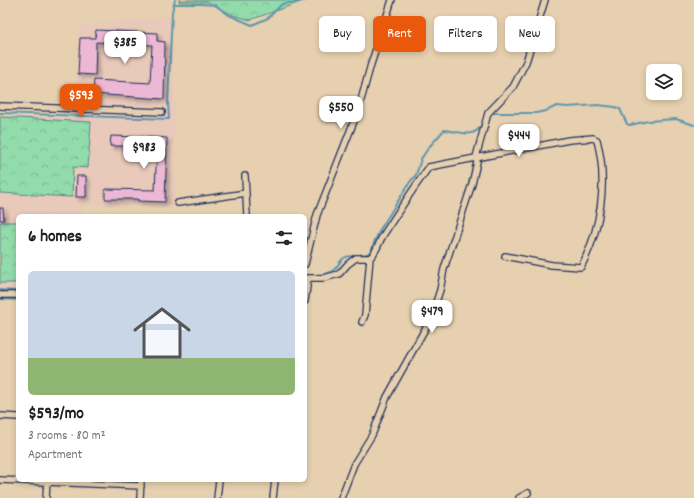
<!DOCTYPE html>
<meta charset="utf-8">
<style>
:root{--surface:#fff;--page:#f6f6f6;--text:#222;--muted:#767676;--accent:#ea580c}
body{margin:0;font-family:Dekko,sans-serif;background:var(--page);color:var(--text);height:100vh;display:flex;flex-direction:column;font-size:15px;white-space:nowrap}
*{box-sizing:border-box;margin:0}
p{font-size:13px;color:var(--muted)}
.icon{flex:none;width:22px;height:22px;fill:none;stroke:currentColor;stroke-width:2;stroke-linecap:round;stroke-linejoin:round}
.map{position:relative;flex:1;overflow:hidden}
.side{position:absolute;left:16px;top:214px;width:291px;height:268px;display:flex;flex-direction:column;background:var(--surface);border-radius:6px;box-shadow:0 2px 6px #0003}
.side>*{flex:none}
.hud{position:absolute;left:319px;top:16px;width:315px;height:36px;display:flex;gap:8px}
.tools{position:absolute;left:646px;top:64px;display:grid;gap:8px}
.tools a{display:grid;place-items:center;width:36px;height:36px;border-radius:6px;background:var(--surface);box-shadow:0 2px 6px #0003;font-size:20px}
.price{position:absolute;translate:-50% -34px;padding:0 9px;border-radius:8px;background:#fff;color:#222;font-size:13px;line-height:26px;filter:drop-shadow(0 1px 2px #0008)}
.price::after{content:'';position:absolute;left:50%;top:24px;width:12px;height:9px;margin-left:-6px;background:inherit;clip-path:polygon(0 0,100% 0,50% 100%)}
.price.on{background:var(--accent);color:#fff}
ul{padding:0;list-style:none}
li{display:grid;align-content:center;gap:8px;height:212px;padding:0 12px}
li span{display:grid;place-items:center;height:124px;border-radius:6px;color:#555}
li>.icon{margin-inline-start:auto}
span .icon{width:72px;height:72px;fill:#fffc;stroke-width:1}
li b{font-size:17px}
h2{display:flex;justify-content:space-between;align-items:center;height:48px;padding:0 12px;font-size:17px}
.chip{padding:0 14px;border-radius:6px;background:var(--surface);box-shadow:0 2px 6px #0003;font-size:14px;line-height:36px}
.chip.on{background:var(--accent);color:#fff}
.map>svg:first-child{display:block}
</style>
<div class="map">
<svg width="694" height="498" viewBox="0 0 694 498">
<defs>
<pattern id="park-crowns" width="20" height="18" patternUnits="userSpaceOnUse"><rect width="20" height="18" fill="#92dbab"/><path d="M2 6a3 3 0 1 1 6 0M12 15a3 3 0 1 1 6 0" fill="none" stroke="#7dbc96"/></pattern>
<filter id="shadow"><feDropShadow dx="3" dy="3" stdDeviation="2" flood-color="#0004"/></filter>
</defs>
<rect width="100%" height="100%" fill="#e7d0af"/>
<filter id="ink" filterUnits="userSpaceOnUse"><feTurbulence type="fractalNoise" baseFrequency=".025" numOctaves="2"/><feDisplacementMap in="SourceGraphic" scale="8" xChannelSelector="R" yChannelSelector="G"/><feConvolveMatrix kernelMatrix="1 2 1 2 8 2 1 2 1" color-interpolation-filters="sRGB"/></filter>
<g filter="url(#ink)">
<path fill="#e8c9ba" d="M170,16l5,106v64l-1,22 -91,-3 -2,11h-63v74l-18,-1v-174l74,3 5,-91 16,-3z"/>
<path fill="url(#park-crowns)" stroke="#568584" d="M179,0h127l-56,20 -17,-5 -25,-13h-29z
M0,117l91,5 -3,46 -15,-1 -1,30 -72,-4z
M0,222h18v61h-18z"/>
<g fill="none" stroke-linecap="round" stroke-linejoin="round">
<path stroke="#5f97b0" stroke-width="2" d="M174,4h27l14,1 14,10 23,10 16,-7 14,-14 27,-4
M0,113l169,6 -1,-16 4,-91 3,-12
M490,113h46l10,-2 11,-5 10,1 31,-2 17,2 5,2 7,15 3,1 18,-4 28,-2 18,6
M360,255l7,-1 4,-3 4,-11 6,-12 29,-46 6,-7 5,-16 8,-12 15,-17c13,1 31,10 38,-6
M305,275c8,0 18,1 26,-3 7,-3 8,-13 15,-15 3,-1 7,-1 10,-1
M0,290l18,1
M0,299l18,1"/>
</g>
<path fill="#ecb8d4" stroke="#1b2f5e" filter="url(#shadow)" d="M96,30l61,3v8l8,1 -1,57 -71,-5 1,-14 56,3 2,-38 -56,-3 -1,33 -17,-1 2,-36h15z
M111,136l56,2 -2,64 -27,-1v-2h-33v-10l50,1 2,-44h-47z
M77,176h9v21h-10z
M0,208h3l1,12h-4z"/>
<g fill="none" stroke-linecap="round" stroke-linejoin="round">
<defs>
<path id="street" d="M0,106l162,6
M245,176l2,40
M178,203l68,-10
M305,264l12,-49 41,-104 13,-47 21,-64
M305,278h19l15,-4 9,-10 8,-6h14
M0,295h18
M305,301l3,-22
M362,322l3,-7 5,-57c8,-8 8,-15 14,-24 14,-22 29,-45 45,-67l140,-27 24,-2 4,2c11,42 4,89 -16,127l-29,-2 -47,-9
M0,416l18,1
M0,480l141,6
M46,498l1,-18
M140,498l1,-18
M217,498l2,-18
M273,498l2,-18
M341,498l13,-34 18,-29 15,-38 43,-77 10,-30 4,-21 28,-85 5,-22 -1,-5 12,-44 25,-26 13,-25 19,-62
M519,498l9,-5"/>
</defs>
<use href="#street" stroke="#1b2f5e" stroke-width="8"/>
<use href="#street" stroke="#e7d0af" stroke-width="5.5"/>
</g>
</g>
</svg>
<div class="tools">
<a><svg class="icon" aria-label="layers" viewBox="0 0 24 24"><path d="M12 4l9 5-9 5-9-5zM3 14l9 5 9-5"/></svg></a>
</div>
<b class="price" style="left:125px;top:65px">$385</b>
<b class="price on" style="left:81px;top:118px">$593</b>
<b class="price" style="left:341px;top:130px">$550</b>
<b class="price" style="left:519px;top:158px">$444</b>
<b class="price" style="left:144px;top:170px">$983</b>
<b class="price" style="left:432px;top:334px">$479</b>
<div class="hud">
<a class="chip">Buy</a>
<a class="chip on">Rent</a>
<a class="chip">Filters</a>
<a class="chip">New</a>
</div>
<section class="side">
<h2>6 homes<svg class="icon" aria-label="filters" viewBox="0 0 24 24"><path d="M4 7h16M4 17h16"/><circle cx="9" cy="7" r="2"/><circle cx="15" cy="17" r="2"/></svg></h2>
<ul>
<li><span style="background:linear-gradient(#c9d6e8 70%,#8fb573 0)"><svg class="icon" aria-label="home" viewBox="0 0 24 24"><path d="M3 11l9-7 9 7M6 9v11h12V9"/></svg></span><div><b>$593/mo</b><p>3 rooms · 80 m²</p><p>Apartment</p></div></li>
</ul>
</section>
</div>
